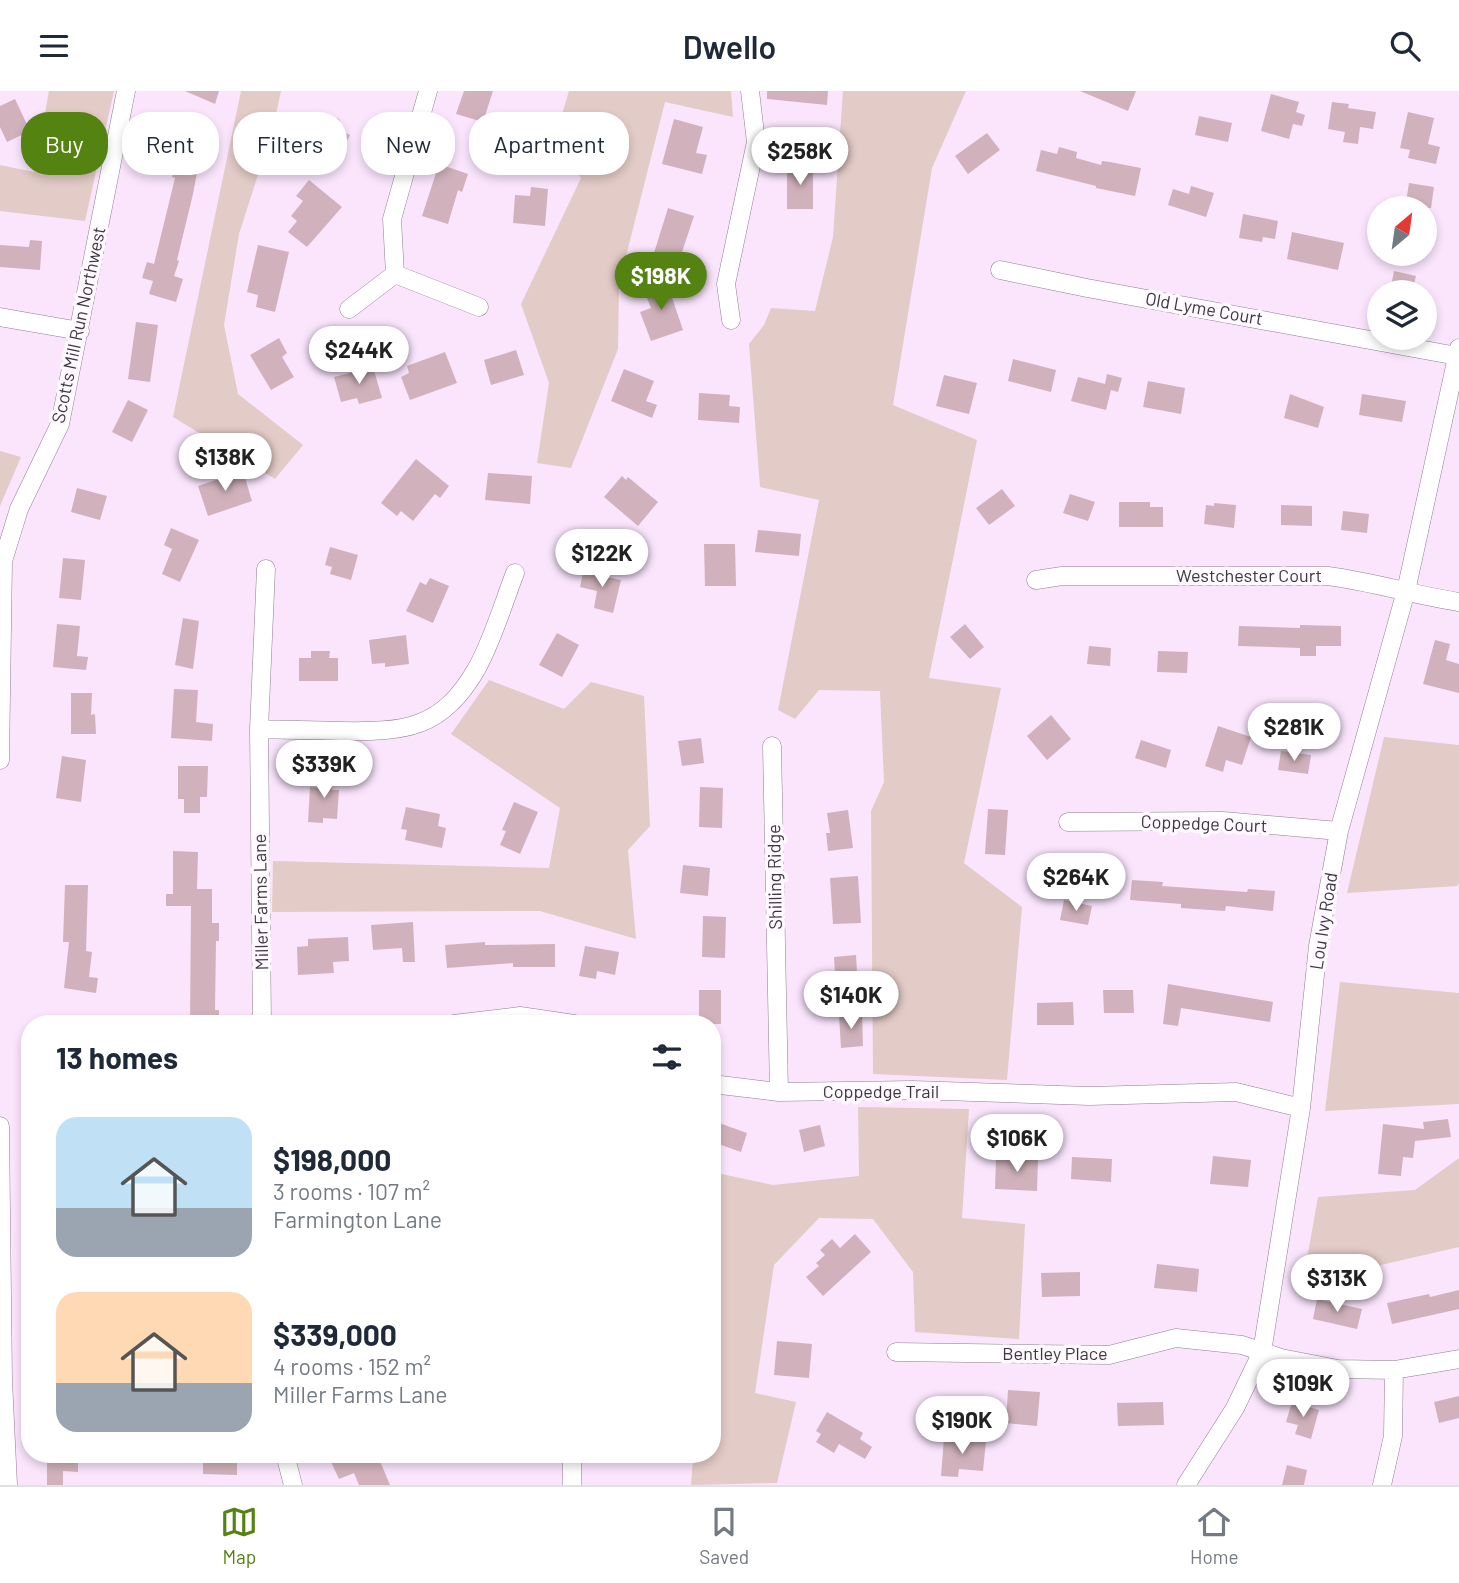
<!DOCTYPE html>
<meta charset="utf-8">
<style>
:root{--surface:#fff;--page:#f2f2f3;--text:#1f2937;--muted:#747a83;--line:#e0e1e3;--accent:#558312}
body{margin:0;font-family:Barlow,sans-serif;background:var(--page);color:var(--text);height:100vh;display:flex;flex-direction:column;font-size:26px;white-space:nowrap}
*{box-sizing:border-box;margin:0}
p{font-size:23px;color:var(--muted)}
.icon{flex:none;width:38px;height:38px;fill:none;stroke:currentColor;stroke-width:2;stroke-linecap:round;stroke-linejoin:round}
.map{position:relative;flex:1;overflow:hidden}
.details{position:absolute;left:21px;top:924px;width:700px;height:448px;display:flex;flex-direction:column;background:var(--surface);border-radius:28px;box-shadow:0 4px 10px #0003}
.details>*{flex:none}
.hud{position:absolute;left:21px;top:21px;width:700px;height:63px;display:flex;gap:14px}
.needle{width:46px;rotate:29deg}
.buttons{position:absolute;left:1367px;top:105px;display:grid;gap:14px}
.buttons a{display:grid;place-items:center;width:70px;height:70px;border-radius:50%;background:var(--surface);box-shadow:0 4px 10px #0003;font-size:35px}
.price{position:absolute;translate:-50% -60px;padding:0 16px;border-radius:24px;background:#fff;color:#222;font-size:23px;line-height:46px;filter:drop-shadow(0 2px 4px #0008)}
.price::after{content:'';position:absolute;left:50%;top:42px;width:21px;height:16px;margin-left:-10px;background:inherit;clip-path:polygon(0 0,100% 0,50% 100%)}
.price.on{background:var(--accent);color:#fff}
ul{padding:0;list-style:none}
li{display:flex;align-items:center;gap:21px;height:175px;padding:0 35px}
li span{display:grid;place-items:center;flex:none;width:196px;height:140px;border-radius:21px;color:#555}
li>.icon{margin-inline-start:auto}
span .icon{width:84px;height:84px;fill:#fffc;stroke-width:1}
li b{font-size:30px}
h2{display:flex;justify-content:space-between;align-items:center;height:84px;padding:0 35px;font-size:30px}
.pill{padding:0 24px;border-radius:28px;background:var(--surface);box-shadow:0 4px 10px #0003;font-size:24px;line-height:63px}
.pill.on{background:var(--accent);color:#fff}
header{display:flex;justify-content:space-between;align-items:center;height:91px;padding:0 35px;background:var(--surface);font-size:32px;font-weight:600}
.tab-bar{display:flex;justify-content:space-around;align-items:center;height:98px;border-top:2px solid var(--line);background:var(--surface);font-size:19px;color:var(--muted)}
.tab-bar a{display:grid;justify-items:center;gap:4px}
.tab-bar .on{color:var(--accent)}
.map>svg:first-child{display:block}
</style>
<header><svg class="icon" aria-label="menu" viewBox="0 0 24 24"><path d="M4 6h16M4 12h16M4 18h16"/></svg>Dwello<svg class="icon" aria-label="search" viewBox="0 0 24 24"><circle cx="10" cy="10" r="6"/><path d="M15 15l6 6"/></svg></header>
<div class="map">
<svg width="1459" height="1394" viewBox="0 0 1459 1394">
<rect width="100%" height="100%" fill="#fae5fd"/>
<path fill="#e3cbc7" d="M49,0h65l-29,130 -85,-10v-46l34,7z
M241,0h40l-8,37 -34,106 -15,91 14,69 65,51 -28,34 -102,-62z
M569,0h162l2,26 -68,-15 -46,182 -1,65 -47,119 -34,-5 12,-80 -28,-79 60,-126 -26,-41z
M843,0h123l-34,77 -39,237 84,35 -48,238 72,10 -37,175 58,44 -15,173 -134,-6 -2,-263 13,-29 -4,-91 -61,-1 -24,29 -17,-9 41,-210 -59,-13 -11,-143 15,-19 7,-17 44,3 18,-74z
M0,360l21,6 -21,49z
M489,589l75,29 27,-27 53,14 6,130 -22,24 8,89 -96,-28 -268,1 1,-51 276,7 11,-60 -109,-74z
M1384,646l75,8v138l-2,3 -110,7z
M1340,891l119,11v111l-134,7z
M858,1016l111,2 -7,109 63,6 -6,115 -104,-7 -2,-60 -40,-53 -54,-1 -45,47 -19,128 41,9 -19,81 -86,2 2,-27 -3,-4h22v-282l61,13 86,-9z
M1459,1067v89l-87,20 -65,-8 11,-62 97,-7z"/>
<path fill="#d1b2bc" d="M185,0h34l-4,13z
M464,0h29l-10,31 -27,-8z
M767,0h61l-1,14 -60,-6z
M1080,0h56l-8,20z
M1271,3l28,8 -3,10 9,3 -3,11 -9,-2 -4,15 -28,-8z
M15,8l15,32 -23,11 -7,-15v-21z
M1332,11l17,2 -1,4 28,4 -3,17 -13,-2 -2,17 -15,-2 2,-10 -17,-3z
M1408,21l26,6 -6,26 12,3 -4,17 -28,-6 2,-8 -10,-2z
M326,22l14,7 -4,8 14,7 -14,27 -27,-14z
M1199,25l33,7 -4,19 -33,-7z
M674,28l29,8 -7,26 11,2 -5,19 -40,-10z
M184,32l27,5 -6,31 -5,-2 -7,37 -16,66 2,1 -5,15 9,3 -7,23 -27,-8 4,-13 -11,-3 5,-16 7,2 21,-86 -3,-1z
M987,42l13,17 -32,24 -13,-18z
M1059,56l18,5 -1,6 25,7 1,-4 8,1 31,6 -6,28 -39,-8v-2l-60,-15 5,-21 16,4z
M439,73l29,10 -6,18 -4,-2 -10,34 -26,-8z
M787,74h26v44h-26z
M309,89l33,27 -35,40 -19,-15 9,-11 -6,-5 12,-15 -7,-5z
M1409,92l25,4 -3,21h-26z
M1191,95l23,7 -8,24 -38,-12 5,-16 16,5z
M531,96l17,2 -3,37 -32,-3 2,-28 15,1z
M668,117l26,8 -15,45 -25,-8z
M1243,123l35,7 -3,18 -12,-2 -1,5 -23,-4z
M1292,141l52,11 -6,27 -51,-11z
M30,149l12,1 -2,29 -40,-3v-22l29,2z
M258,154l31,7 -14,60 -19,-5 2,-12 -11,-3z
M1394,180l22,5 -4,16h-22z
M666,189l17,50 -32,11 -11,-29 11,-4 -8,-20z
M136,231l22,3 -8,57 -22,-3z
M279,247l8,15 -5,4 12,20 -23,13 -21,-35z
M516,259l8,25 -33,10 -7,-25z
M445,261l12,31 -47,17 -9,-23 8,-4 -2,-7z
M1013,268l43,11 -5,22 -43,-11z
M373,276l9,31 -23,6 -2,-6 -16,4 -7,-25z
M624,278l30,12 -8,20 11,4 -5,13 -41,-17z
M1107,283l15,4 -4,14 -7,-2 -5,20 -35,-9 7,-24 27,7z
M944,284l33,8 -8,31 -33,-8z
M1148,290l37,7 -4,26 -38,-7z
M699,302l31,2 -1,11 11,1 -1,16 -41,-3z
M1290,303l34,13 -6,21 -34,-10z
M1362,303l44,7 -4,21 -43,-7z
M128,309l20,10 -16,32 -20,-10z
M416,368l33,27 -9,12 -5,-4 -22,27 -12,-10 -4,5 -16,-13z
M243,380l9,30 -44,15 -10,-30z
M488,382l44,3 -2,28 -45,-4z
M622,385l4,4 2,-3 30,25 -20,24 -34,-29z
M77,397l30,8 -7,24 -29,-8z
M1002,398l13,17 -26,19 -13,-17z
M1070,403l25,8 -7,19 -25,-8z
M1119,411h31v5h13v20h-44z
M1214,412l22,2 -2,23 -30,-4 2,-19 8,1z
M1281,414l31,1v20l-31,-1z
M1343,420l26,3 -2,19 -26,-3z
M171,437l28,12 -19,42 -18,-8 10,-25 -8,-4z
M758,439l43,4 -2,22 -44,-4z
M704,453h31l1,42h-31z
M330,456l28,8 -7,25 -21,-6 2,-7 -7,-2z
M63,467l22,2 -4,40 -22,-2z
M584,477l14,3 -1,4 24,5 -8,33 -19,-5 3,-17 -17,-4z
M430,487l19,8 -16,37 -27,-12 14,-29 6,3z
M183,527l16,3 -6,48 -18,-4z
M57,533l23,2 -3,30 11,1 -2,13 -33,-3z
M965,533l19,23 -14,12 -20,-22z
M1300,534l41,1v20h-25v10h-16v-8l-62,-2 1,-20 61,2z
M557,542l22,12 -17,32 -23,-12z
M406,544l3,29 -24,3v-4l-13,1 -3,-24z
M1435,549l15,4 -4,16 13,4v29l-36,-9z
M1089,555l22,2 -1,18 -23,-2z
M311,560h19l-1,7h9v23h-39v-23h12z
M1158,560l30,1 -1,21 -30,-1z
M174,598l24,1 -2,32 17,2 -1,17 -41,-3z
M71,602h21l-1,22 4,-1 1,20h-25z
M1051,624l20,24 -24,21 -20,-24z
M1218,635l33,11 -9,28 -16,-5 -3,12 -18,-6z
M701,647l3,25 -22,3 -4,-25z
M1141,649l30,10 -5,18 -31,-10z
M1281,660l30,4 -3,19 -30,-4z
M62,665l24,4 -5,42 -25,-4z
M178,675h30l-1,31h-7v16h-16v-14h-6z
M322,680l11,1 -1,18h7l-2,29 -14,-1v5l-15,-1 2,-35 10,1z
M700,696l23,1 -1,40 -23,-1z
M514,711l24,10 -18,42 -20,-9 6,-14 -4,-1z
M406,716l34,7 -2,12 8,2 -4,20 -37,-8 2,-10 -6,-1z
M988,718l20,1 -3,45 -20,-1z
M848,719l5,38 -25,3 -2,-18h4l-3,-20z
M173,760l25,1 -1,37h15v34h7v18h-3l-1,69h4v14h-29l1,-118h-25v-12h7z
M683,774l27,3 -2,28 -28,-3z
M858,785l3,47 -28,1 -3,-46z
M1132,789l31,2 -1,4 85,6 1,-3 27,2 -2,20 -47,-5 -1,5 -44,-3v-4l-51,-4z
M65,794h23l-2,66 6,1 -3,25 9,1 -2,15 -32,-5 5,-46h-6z
M1064,809l28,6 -4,19 -28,-5z
M703,825l23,1 -1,41 -23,-1z
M413,831l2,40h-12l-1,-14 -29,2 -2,-25z
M348,846l1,24 -16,1 1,11 -36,2 -1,-28 11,-1v-7z
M485,851v3l70,-1v23h-42v-4l-66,5 -2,-23z
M585,855l34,6 -4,23 -18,-4 -1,8 -17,-3z
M856,864l2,34 -22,1 -2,-33z
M1168,893l105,18 -3,20 -89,-14 -3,18 -15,-2z
M699,899h22v34h-22z
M1103,899h30l1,23h-30z
M1073,911l1,23h-37v-22z
M862,923l1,32 -22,2 -2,-33z
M1448,1028l3,18 -36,4 -2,17 -10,-1 -2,19 -23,-2 5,-50 41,5 -1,-7z
M719,1032l28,10 -6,19 -28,-10z
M820,1034l5,21 -21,6 -5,-22z
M1213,1065l38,4 -3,27 -38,-3z
M1072,1066l40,2 -1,23 -40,-3z
M996,1067l42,1 -1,32 -42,-2z
M855,1143l16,18 -48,44 -17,-19 13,-11 -3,-3 9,-8 -5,-5 12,-11 8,9z
M1157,1173l42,5 -2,23 -43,-4z
M1080,1181v24l-38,1 -1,-24z
M1459,1199v19l-67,15 -5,-21 42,-9 1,3z
M1317,1208l45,10 -5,20 -44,-10z
M777,1250l35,3 -3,34 -35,-3z
M1008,1299l32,2 -3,34 -31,-3z
M1459,1305v22l-20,5 -5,-21z
M1163,1311l1,23 -46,1 -1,-23z
M1292,1311l27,8 -8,29 -16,-5 3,-9 -12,-3z
M827,1321l36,21 -3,6 12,8 -7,12 -26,-15 -5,9 -18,-11 5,-8 -5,-3z
M944,1347l42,3 -3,30 -24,-2 -1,8 -17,-1z
M210,1363h21v3h6v18l-34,-1v-17h7z
M351,1363h26l13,31h-31l-5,-12 -15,6 -8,-17z
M47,1367l31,1v13l-15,-1v14h-16z
M1287,1374l20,5 -3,15h-22z"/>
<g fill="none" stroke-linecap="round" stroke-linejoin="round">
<defs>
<path id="minor" d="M428,0l-36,128 3,55 84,33
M1000,179l87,18 370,68
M349,218l46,-35
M0,226l80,14
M731,229l-5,-36 30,-142 -6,-51
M1036,489l26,-4h266c45,6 87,19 131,26
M259,638c27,1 54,1 81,2 64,1 102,-1 137,-63 16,-29 26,-64 38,-95
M772,655l7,346
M0,669l3,-199 16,-52 41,-85 66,-333
M1068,731l155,-1 116,10
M262,933l-3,-295 7,-160
M454,933l66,-8 54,8
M712,993l67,8 134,-2 176,6 147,-4 65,16
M0,1035l3,254 5,105
M896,1261l213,3 67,-17 66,7 39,13 57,11 56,1 65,-11
M285,1363l8,31
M572,1363v31
M1186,1394l49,-77 27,-56 39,-244 17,-162 21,-115 67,-240 53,-243
M1382,1394l11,-49 1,-66"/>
</defs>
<use href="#minor" stroke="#907d92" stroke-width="19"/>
<use href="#minor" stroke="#fff" stroke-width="18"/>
</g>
<g text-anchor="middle" stroke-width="7" stroke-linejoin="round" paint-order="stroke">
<g font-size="18" fill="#3e363f" stroke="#fdf9fe">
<text transform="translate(1204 218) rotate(10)" y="6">Old Lyme Court</text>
<text transform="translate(79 234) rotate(-78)" y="6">Scotts Mill Run Northwest</text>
<text x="1249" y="491">Westchester Court</text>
<text transform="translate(1204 733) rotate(2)" y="6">Coppedge Court</text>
<text transform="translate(775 786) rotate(-91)" y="6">Shilling Ridge</text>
<text transform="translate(261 811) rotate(-91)" y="6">Miller Farms Lane</text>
<text transform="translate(1324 830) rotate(-81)" y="6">Lou Ivy Road</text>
<text x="881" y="1007">Coppedge Trail</text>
<text x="1055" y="1269">Bentley Place</text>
</g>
</g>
</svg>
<div class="buttons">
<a><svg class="needle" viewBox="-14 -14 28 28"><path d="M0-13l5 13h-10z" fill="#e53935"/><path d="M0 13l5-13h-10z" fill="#747a83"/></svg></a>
<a><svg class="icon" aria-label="layers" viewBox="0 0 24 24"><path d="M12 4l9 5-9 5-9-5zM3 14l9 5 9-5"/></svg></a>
</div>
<b class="price" style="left:800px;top:96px">$258K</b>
<b class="price on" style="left:661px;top:221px">$198K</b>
<b class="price" style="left:359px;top:295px">$244K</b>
<b class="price" style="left:225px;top:402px">$138K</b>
<b class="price" style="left:602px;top:498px">$122K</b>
<b class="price" style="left:1294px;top:672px">$281K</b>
<b class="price" style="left:324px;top:709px">$339K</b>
<b class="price" style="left:1076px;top:822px">$264K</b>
<b class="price" style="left:851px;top:940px">$140K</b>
<b class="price" style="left:1017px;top:1083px">$106K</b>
<b class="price" style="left:1337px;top:1223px">$313K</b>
<b class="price" style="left:1303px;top:1328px">$109K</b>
<b class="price" style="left:962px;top:1365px">$190K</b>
<div class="hud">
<a class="pill on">Buy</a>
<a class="pill">Rent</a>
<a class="pill">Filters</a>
<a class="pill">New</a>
<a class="pill">Apartment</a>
</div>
<section class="details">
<h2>13 homes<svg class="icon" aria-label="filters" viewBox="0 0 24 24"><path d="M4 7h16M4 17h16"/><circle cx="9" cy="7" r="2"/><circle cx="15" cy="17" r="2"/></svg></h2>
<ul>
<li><span style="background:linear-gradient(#bfe0f5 65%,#9aa5b1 0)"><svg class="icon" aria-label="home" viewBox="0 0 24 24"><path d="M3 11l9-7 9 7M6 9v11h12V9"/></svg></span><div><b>$198,000</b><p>3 rooms · 107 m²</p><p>Farmington Lane</p></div></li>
<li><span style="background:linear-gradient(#ffd9b3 65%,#9aa5b1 0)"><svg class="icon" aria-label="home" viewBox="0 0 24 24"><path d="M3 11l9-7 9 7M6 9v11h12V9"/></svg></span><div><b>$339,000</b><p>4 rooms · 152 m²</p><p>Miller Farms Lane</p></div></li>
</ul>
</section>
</div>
<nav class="tab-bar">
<a class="on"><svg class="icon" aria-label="map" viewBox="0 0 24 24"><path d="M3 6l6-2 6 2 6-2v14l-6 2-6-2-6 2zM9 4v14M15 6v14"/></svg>Map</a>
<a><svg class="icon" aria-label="saved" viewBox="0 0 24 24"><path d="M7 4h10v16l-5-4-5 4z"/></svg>Saved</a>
<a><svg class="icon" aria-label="home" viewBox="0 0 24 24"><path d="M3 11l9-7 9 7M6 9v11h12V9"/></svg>Home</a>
</nav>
